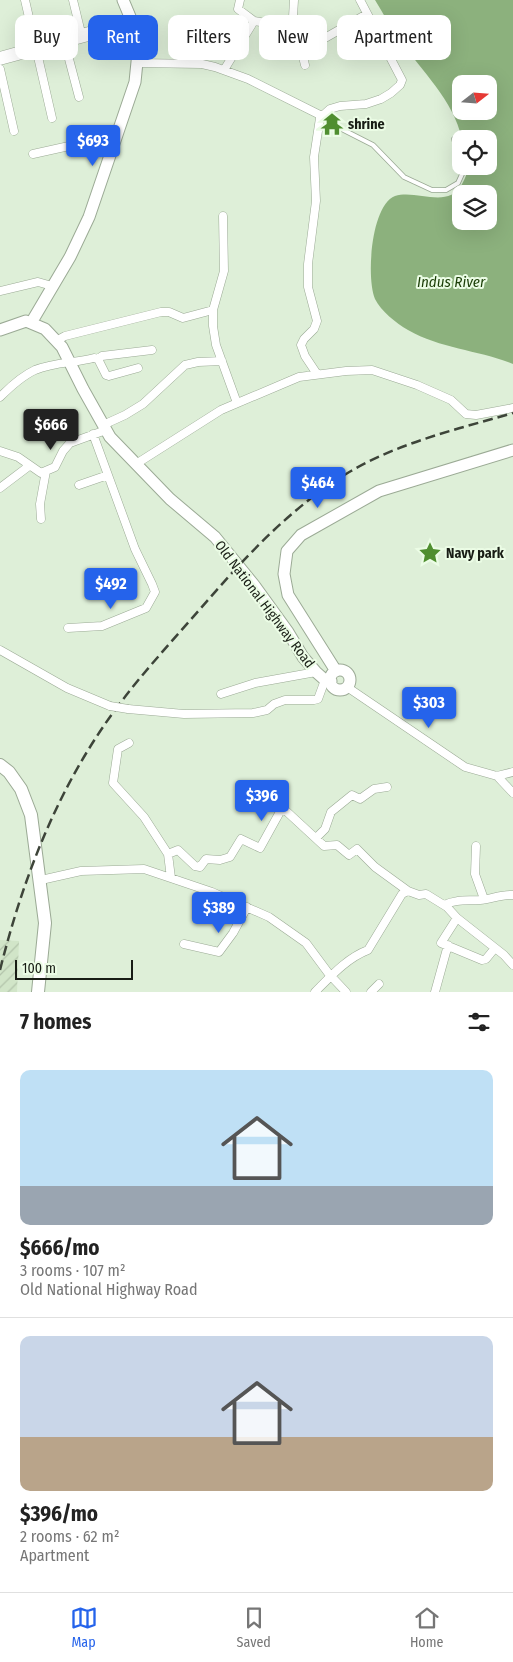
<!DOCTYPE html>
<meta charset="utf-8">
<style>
:root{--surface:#fff;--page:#f2f2f2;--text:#222;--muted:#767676;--line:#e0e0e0;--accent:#2563eb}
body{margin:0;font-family:"Fira Sans Condensed",sans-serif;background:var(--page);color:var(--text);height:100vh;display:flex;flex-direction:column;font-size:19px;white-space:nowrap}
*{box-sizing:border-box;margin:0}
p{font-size:16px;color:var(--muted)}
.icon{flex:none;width:28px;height:28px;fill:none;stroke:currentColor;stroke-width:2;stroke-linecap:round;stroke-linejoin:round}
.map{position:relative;height:992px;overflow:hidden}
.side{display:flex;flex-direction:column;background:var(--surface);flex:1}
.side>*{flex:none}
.banner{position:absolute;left:15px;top:15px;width:484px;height:45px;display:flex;gap:10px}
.needle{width:32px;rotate:73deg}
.buttons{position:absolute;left:452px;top:75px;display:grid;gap:10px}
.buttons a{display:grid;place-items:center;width:45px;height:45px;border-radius:10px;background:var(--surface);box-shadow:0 5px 20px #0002;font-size:25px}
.scale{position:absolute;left:15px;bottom:12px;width:118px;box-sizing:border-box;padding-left:5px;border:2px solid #181d15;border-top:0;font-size:14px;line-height:18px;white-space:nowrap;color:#181d15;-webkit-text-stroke:4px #ebfce5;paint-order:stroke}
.price{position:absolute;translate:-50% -42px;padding:0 11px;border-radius:5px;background:var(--accent);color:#fff;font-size:16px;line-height:32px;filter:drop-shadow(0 1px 2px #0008)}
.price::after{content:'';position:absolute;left:50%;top:30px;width:15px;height:11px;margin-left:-8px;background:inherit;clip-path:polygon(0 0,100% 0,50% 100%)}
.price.selected{background:#222;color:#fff}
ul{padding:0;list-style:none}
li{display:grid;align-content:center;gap:10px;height:265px;padding:0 20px}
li+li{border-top:1px solid var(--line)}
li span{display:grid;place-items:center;height:155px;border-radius:10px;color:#555}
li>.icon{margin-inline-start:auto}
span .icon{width:90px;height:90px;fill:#fffc;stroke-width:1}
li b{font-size:21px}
h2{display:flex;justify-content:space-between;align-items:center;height:60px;padding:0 20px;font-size:21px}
.chip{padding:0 18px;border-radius:10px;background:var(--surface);box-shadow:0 5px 20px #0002;font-size:18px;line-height:45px}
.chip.selected{background:var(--accent);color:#fff}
.menu{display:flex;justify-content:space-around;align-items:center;height:70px;border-top:1px solid var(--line);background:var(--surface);font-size:14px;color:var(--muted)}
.menu a{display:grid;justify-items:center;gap:2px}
.menu .selected{color:var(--accent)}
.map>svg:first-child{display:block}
</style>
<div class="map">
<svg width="513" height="992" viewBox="0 0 513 992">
<defs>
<pattern id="industrial-furrows" width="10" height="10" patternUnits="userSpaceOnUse" patternTransform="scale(1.25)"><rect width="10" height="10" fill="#d1e5c8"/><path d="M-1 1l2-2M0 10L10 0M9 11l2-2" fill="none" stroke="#b3c4ab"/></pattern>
</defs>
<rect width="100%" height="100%" fill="#deefd8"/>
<path fill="url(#industrial-furrows)" d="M0,940l19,1 -2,51h-17z"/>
<path fill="#8cb17d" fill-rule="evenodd" d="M375,0h138v364c-34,-14 -72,-15 -105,-34 -12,-7 -27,-19 -33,-31 -9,-21 -4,-94 20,-103 22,-7 53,14 67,-12 4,-7 5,-10 5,-18h22v-27h-27c-9,-40 -40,-67 -62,-99 -9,-12 -17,-27 -25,-40zM461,84h28v27h-28zM461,194h28v27h-28z"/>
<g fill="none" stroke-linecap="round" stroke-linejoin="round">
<defs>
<path id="service" d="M320,118l53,27 31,32 28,13h14l12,-7 5,-11 -2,-6
M454,139l7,27"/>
<path id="minor" d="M25,0l27,118
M73,0l8,33
M240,0l-2,9 16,12 41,7
M294,0l-1,17 12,48
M64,40l15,57
M299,45l26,-7 42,-24
M0,56l117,-33 1,6 -118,32
M137,63l65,1 13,3 33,12 74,37
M0,69l14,62
M224,70l30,-49
M33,154l36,-8h16l27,5
M223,216l1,55 -11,39v16l3,19 21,58
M0,291l38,-9 14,4
M56,341l9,-5 96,-24h8l14,6 30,-8
M98,359l4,-3 50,-6
M317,374l-12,-18 -4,-11 3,-6 10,-10 3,-8 -9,-34v-23l8,-63 -2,-44 6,-39 10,-9 10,-3 26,-2 15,-5 10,-6 9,-8 2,-5 -42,-80
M0,397c10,-10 22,-21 35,-27 19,-8 40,-7 59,-12l4,1 8,16 3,1 29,-8
M103,425l22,-10 18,-11 42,-39 13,-3 24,-1
M0,451l18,6 23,16 14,-6 8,-16 7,-8 36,-13
M136,464l85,-54 78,-33 47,-6 26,-1 45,15 34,15 15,14 10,1 37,-7
M79,485l29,-10
M0,488l29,-22
M41,519l-1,-15 6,-33
M68,628l34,-2 44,-18 9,-16 -3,-8 -17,-35 -42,-115
M0,650l67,38 43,18
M347,687l118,80 32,9 16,-4
M221,694l34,-11 61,-11
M128,709l56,5 69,-1 14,-3 7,-6 11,-4h29l4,-1 7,-19
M129,743l-11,6 -5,34 31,34 24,37 3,24
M497,776l16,17
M316,838l9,-9 6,-17 21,-17 8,4 14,-10 13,-2
M476,846l-1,28 9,25
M168,854l10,-4 17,16 5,1 6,-8 14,1 10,-3 11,-18 19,9 21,-38h4l39,36 13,-1 12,10 8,-6 18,18 33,24
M41,880l40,-9 63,-2 68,23 57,25 37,26 23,31 17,18
M444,905c12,-6 23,-4 36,-5 11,-1 22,-6 33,-5
M457,918l-16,25 41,17 4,-1 9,-11
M184,944l35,8 14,-19 14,-26
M315,992c16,-16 32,-34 53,-42l34,-56 6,-3 11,4 7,-1 21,13 10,11 47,37 9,10
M371,992l8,-8
M435,992l13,-47"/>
<path id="secondary" d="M31,323l39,-66 19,-40 46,-135 3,-30 -2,-21 -13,-31
M0,330l26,-9 19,8 17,18 21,42 27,48 60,62 45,38 39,48 34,47 15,25 13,15 9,8 6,1
M330 680a10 10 0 1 1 20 0a10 10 0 1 1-20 0Z
M336,671l-48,-76 -4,-21 3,-23 14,-16 78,-44 134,-41"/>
<path id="primary" d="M0,765l9,7 12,17 10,26 14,108 -7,69"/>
</defs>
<use href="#service" stroke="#9baa95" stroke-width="5.5"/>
<use href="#minor" stroke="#9baa95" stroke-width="9"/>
<use href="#secondary" stroke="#9baa95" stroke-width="13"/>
<use href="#primary" stroke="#9baa95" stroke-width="14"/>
<use href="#service" stroke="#fff" stroke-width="4"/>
<use href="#minor" stroke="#fff" stroke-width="8"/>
<use href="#secondary" stroke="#fff" stroke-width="11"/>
<use href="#primary" stroke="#fff" stroke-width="12"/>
<path stroke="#3d4439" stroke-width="2.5" stroke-dasharray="10 5" stroke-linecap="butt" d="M0,970c24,-96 60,-188 121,-268 25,-33 53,-63 80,-94 45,-52 91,-102 150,-137 50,-29 107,-42 162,-58"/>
<defs>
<path id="minor-bridge" d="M110,706l18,3"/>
</defs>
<use href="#minor-bridge" stroke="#9baa95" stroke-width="9" stroke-linecap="butt"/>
<use href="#minor-bridge" stroke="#fff" stroke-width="8"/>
</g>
<defs>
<symbol id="temple-bare" viewBox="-9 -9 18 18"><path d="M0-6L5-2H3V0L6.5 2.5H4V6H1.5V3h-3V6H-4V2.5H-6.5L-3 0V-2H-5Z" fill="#4f8e2f" stroke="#ebfce5" stroke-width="2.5" paint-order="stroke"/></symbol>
<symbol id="sight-bare" viewBox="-9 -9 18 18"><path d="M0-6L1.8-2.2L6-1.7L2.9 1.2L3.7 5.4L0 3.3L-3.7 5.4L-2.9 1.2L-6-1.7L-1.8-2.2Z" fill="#4f8e2f" stroke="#ebfce5" stroke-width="2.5" paint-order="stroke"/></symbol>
</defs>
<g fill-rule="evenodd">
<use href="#temple-bare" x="316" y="108" width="32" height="32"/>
<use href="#sight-bare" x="414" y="537" width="32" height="32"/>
</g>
<g text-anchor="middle" stroke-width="4" stroke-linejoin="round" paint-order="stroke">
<g font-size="14" font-weight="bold" fill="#181d15" stroke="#ebfce5" text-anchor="start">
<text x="348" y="129">shrine</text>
<text x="446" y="558">Navy park</text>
</g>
<g font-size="14" fill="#181d15" stroke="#ebfce5">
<text transform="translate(265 604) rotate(53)" y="5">Old National Highway Road</text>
</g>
<g font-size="15" font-style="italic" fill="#1b3e07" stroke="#ebfce5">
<text x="451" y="287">Indus River</text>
</g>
</g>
</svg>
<div class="buttons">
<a><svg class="needle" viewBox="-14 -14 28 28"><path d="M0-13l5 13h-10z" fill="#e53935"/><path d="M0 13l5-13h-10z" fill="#767676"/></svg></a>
<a><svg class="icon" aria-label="locate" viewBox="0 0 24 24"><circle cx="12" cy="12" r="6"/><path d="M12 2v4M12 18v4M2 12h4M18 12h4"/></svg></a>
<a><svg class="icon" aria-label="layers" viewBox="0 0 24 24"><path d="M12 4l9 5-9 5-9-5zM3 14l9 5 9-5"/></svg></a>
</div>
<div class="scale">100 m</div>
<b class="price" style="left:93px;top:167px">$693</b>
<b class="price selected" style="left:51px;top:451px">$666</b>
<b class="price" style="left:318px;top:509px">$464</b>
<b class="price" style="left:111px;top:610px">$492</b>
<b class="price" style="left:429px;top:729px">$303</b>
<b class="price" style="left:262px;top:822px">$396</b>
<b class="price" style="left:219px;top:934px">$389</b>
<div class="banner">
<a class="chip">Buy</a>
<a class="chip selected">Rent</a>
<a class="chip">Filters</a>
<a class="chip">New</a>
<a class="chip">Apartment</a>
</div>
</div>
<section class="side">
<h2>7 homes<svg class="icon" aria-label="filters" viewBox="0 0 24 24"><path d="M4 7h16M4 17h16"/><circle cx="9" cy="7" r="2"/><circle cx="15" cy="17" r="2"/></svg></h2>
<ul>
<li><span style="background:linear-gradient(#bfe0f5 75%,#9aa5b1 0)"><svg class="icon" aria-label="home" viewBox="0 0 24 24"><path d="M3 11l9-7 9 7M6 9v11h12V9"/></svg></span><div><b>$666/mo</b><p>3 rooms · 107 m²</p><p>Old National Highway Road</p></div></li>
<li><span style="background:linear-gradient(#c9d6e8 65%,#b9a48a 0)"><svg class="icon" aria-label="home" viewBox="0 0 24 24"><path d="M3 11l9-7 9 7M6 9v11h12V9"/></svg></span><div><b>$396/mo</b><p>2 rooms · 62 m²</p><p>Apartment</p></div></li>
</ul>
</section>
<nav class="menu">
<a class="selected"><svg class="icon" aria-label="map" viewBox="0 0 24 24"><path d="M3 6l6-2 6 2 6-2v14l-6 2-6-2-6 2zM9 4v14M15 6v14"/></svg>Map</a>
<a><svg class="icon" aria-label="saved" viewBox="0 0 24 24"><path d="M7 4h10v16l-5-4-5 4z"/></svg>Saved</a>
<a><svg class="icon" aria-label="home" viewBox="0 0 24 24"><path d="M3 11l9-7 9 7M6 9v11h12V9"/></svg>Home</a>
</nav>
